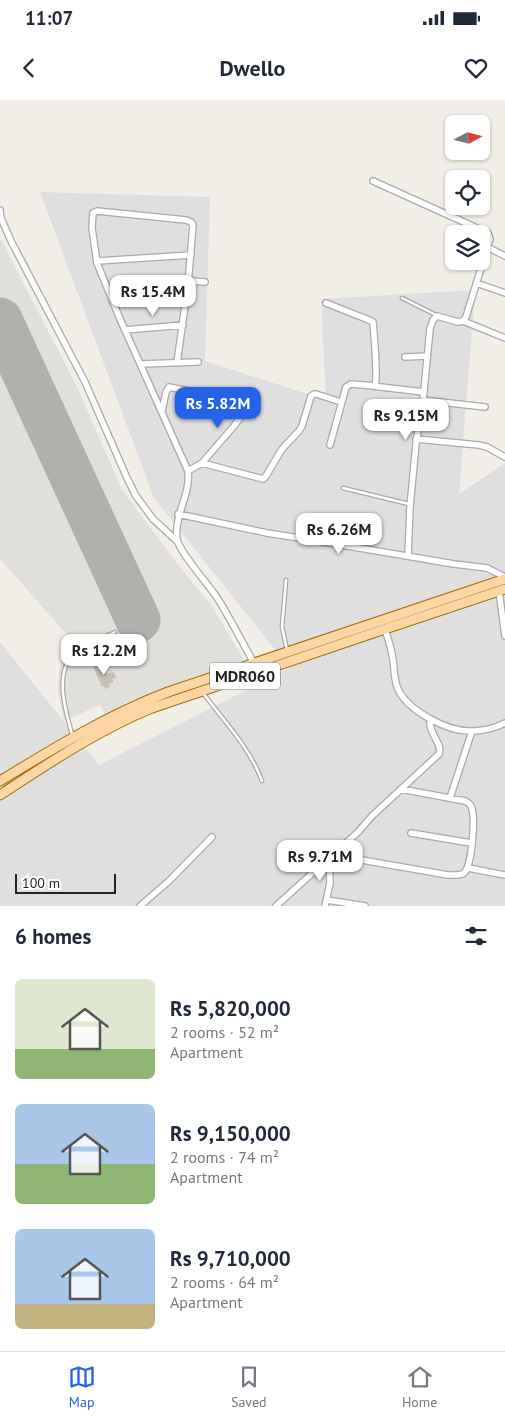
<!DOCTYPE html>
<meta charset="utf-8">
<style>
:root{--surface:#fff;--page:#f2f2f3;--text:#1f2937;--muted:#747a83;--line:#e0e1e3;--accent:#2563eb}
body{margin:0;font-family:"PT Sans",sans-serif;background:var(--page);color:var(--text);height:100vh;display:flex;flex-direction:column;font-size:19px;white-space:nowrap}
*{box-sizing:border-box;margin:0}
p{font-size:16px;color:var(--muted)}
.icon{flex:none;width:28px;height:28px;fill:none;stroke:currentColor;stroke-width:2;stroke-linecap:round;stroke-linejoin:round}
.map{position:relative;height:806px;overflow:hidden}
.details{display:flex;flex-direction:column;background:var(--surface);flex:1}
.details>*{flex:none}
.needle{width:32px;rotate:83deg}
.controls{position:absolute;left:445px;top:15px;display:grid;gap:10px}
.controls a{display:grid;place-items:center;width:45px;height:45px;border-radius:8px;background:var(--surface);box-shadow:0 1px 4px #0004;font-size:25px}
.scale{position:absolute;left:15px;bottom:12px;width:101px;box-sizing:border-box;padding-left:5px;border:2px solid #222;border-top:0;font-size:14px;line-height:18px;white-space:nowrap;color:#222;-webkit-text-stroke:4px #fff;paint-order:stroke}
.price{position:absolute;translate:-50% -42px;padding:0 11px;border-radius:10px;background:#fff;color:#222;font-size:16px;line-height:32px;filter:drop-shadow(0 1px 2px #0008)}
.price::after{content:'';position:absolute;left:50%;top:30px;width:15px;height:11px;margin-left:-8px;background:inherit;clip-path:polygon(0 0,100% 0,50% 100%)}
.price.current{background:var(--accent);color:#fff}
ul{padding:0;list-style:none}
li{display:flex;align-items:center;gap:15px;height:125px;padding:0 15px}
li span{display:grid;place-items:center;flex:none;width:140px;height:100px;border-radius:8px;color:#555}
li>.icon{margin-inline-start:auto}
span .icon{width:60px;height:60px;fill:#fffc;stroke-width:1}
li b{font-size:21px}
h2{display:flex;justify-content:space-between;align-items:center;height:60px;padding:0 15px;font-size:21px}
.status{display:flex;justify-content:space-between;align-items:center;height:35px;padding:0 25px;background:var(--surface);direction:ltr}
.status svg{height:14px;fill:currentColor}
header{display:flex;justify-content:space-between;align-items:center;height:65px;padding:0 15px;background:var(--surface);font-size:22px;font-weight:800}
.dock{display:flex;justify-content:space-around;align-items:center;height:70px;border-top:1px solid var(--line);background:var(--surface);font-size:14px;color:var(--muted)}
.dock a{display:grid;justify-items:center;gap:2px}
.dock .current{color:var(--accent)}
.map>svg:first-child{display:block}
</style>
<div class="status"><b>11:07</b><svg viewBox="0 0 49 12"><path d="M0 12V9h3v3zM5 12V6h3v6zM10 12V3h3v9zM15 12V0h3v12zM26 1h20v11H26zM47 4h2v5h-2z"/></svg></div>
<header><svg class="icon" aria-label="back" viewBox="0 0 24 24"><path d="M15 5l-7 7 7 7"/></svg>Dwello<svg class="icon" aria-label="heart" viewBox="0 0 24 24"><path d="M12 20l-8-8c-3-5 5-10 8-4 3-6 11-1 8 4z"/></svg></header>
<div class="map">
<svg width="505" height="806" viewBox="0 0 505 806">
<rect width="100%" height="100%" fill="#f2efe9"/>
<path fill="#e0dfdf" d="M40,92l170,5 -5,164 121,39 -5,-101 154,-9 -16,204 46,-31v443h-505v-264l99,123 191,-97 -136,-170z"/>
<path fill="#e1dfda" d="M0,138l78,151 44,101 57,76 32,39 33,55 -116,42 -23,12 -5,-9 -27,12 -9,3 -6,-27 1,-23 6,-13 12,-11 -77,-87z"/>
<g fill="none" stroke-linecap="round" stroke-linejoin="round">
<path stroke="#b1b0ac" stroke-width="45" d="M0,220l138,300"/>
</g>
<path fill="#c7bfb8" d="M103,563l4,11 7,-2 2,6 -4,1 2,3 -5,2 1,3 -5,2 -1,-3 -2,1 -9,-20z"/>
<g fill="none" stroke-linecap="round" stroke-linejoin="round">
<defs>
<path id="lane" d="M402,198l34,17
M343,388l66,16
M286,480l-4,47 5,23
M203,593c21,28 47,55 59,88
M72,634c-7,-24 -20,-67 7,-85 10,-7 24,-11 36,-17"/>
<path id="street" d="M373,81l115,52 2,6 -24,78 -3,4 -5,1 -21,-6 -4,4 -3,9 -7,71 -7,43 -6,64 -2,49
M0,110l1,8 10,23 74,141 42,96 9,18 17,23 24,22
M487,147l18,9
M97,161l94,-6
M189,181l16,1
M476,183l29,10
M111,196l77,-6
M326,203l43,17 4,2c1,14 5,52 2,64l-24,-2 -5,3 -16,58
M463,221l42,17
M125,230l58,-5
M405,257l22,-1
M177,263l11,-79 5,-59 -2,-3 -5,-2 -89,-9 -4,2 -1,15 5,35 23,56 68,152c3,23 -14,44 -11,68 2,13 32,46 41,60 13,21 24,43 36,64
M141,264l57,-2
M372,286l52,6
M423,300l62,7
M162,311l4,-19 3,-5 52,11
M416,339l63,6 8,2 18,10
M202,363l61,16 3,-3 16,-27 17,-18 3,-5 9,-30 3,-2h2l25,8
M188,371l14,-8 32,-37 20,-27
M178,414l89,19 45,7 142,24 33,4 18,9
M499,491l6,45
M385,529c2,8 6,17 7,26 3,11 1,23 6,34 10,22 50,43 74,42 10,0 24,-3 33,-8
M450,698l22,-67
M411,733l60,10
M333,755l115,20c5,0 12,1 16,-2 8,-7 12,-57 7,-67 -2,-3 -2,-3 -6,-5l-64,-12
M468,768l37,7
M327,800l38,6
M140,806l29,-25 43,-44
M276,806l82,-74 14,-16 67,-62c4,-11 -11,-20 -9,-35
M325,806l5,-23 -1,-25"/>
<path id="primary" d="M0,681c54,-33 108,-66 168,-89l337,-113
M0,695c49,-32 98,-65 152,-87l233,-79 120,-40"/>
</defs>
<use href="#lane" stroke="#a9a9a9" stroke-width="5"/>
<use href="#street" stroke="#a9a9a9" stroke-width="8"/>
<use href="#primary" stroke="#a06b00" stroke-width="11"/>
<use href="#lane" stroke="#fff" stroke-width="2.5"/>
<use href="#street" stroke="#fff" stroke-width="5.5"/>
<use href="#primary" stroke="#fcd6a4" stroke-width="9"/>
</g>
<g text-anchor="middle" stroke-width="4" stroke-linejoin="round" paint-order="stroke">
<rect fill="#fff" stroke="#646464" stroke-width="1" x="210" y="562.5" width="70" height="27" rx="4"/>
<g font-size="16" font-weight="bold" fill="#222">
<text x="245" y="582">MDR060</text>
</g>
</g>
</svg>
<div class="controls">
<a><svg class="needle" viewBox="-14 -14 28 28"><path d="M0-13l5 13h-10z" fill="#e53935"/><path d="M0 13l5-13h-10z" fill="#747a83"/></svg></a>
<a><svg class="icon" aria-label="locate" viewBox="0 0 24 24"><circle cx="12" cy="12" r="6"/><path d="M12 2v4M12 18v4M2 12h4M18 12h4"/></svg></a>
<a><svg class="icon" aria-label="layers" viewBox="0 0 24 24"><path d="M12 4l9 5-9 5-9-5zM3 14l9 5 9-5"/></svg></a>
</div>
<div class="scale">100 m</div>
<b class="price" style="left:153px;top:217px">Rs 15.4M</b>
<b class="price current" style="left:218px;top:329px">Rs 5.82M</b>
<b class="price" style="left:406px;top:341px">Rs 9.15M</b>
<b class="price" style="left:339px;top:455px">Rs 6.26M</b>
<b class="price" style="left:104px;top:576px">Rs 12.2M</b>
<b class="price" style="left:320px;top:782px">Rs 9.71M</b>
</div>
<section class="details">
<h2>6 homes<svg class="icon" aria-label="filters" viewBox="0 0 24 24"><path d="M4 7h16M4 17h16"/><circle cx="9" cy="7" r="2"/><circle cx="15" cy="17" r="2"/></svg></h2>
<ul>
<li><span style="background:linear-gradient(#dfe7d0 70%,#8fb573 0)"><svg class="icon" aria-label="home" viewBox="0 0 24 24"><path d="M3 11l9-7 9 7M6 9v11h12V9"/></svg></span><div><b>Rs 5,820,000</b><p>2 rooms · 52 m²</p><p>Apartment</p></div></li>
<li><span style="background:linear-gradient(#a9c7e8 60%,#8fb573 0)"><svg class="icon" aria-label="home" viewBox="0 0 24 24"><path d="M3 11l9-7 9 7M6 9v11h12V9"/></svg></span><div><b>Rs 9,150,000</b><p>2 rooms · 74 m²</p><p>Apartment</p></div></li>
<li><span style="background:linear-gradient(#a9c7e8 75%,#c2b280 0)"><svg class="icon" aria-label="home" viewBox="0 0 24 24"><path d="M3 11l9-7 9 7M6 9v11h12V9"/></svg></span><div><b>Rs 9,710,000</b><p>2 rooms · 64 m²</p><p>Apartment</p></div></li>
</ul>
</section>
<nav class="dock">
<a class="current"><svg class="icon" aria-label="map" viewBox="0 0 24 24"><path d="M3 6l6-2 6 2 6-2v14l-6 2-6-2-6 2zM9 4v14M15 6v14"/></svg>Map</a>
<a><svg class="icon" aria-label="saved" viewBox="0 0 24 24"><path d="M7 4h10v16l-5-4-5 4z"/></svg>Saved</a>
<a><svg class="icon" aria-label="home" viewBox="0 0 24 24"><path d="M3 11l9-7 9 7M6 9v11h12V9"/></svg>Home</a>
</nav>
